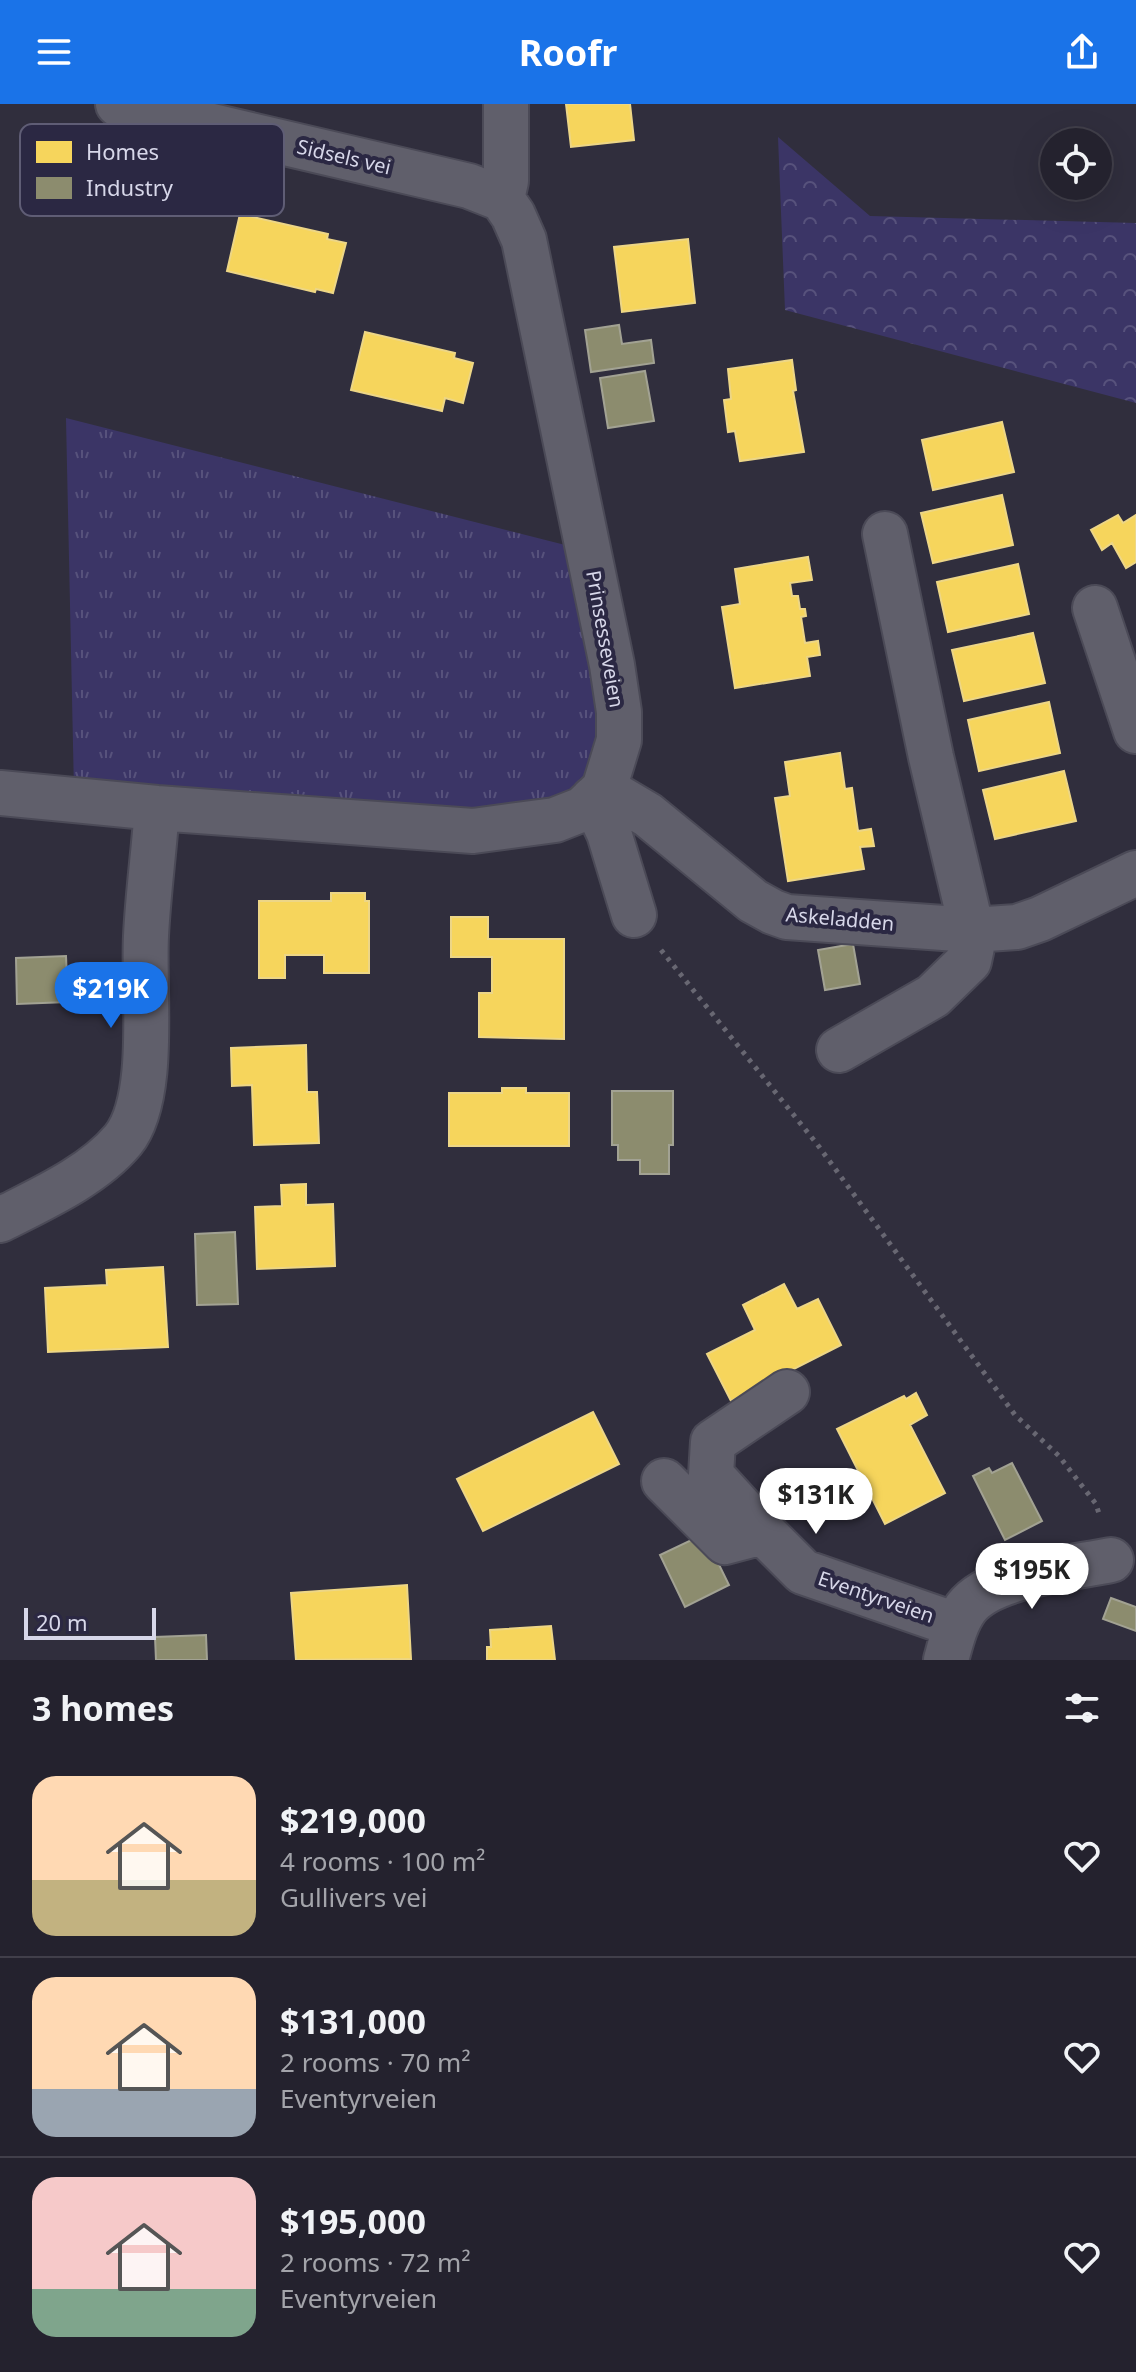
<!DOCTYPE html>
<meta charset="utf-8">
<style>
:root{--surface:#24222e;--page:#302f3a;--text:#f1f3f6;--muted:#a3a4aa;--line:#413f4a;--accent:#1a73e8}
body{margin:0;font-family:"Noto Sans",sans-serif;background:var(--page);color:var(--text);height:100vh;display:flex;flex-direction:column;font-size:30px;white-space:nowrap}
*{box-sizing:border-box;margin:0}
p{font-size:26px;color:var(--muted)}
.icon{flex:none;width:44px;height:44px;fill:none;stroke:currentColor;stroke-width:2;stroke-linecap:round;stroke-linejoin:round}
.map{position:relative;height:1556px;overflow:hidden}
.side{display:flex;flex-direction:column;background:var(--surface);flex:1}
.side>*{flex:none}
.buttons{position:absolute;left:1040px;top:24px;display:grid;gap:16px}
.buttons a{display:grid;place-items:center;width:72px;height:72px;border-radius:50%;background:var(--surface);box-shadow:0 8px 32px #0002,0 0 0 2px var(--line);font-size:40px}
.scale{position:absolute;left:24px;bottom:20px;width:132px;box-sizing:border-box;padding-left:8px;border:4px solid #d7d7e9;border-top:0;font-size:22px;line-height:28px;white-space:nowrap;color:#d7d7e9;-webkit-text-stroke:6px #2b2843;paint-order:stroke}
.price{position:absolute;translate:-50% -68px;padding:0 18px;border-radius:28px;background:#fff;color:#222;font-size:26px;line-height:52px;filter:drop-shadow(0 2px 4px #0008)}
.price::after{content:'';position:absolute;left:50%;top:48px;width:24px;height:18px;margin-left:-12px;background:inherit;clip-path:polygon(0 0,100% 0,50% 100%)}
.price.selected{background:var(--accent);color:#fff}
ul{padding:0;list-style:none}
li{display:flex;align-items:center;gap:24px;height:200px;padding:0 32px}
li+li{border-top:2px solid var(--line)}
li span{display:grid;place-items:center;flex:none;width:224px;height:160px;border-radius:24px;color:#555}
li>.icon{margin-inline-start:auto}
span .icon{width:96px;height:96px;fill:#fffc;stroke-width:1}
li b{font-size:34px}
h2{display:flex;justify-content:space-between;align-items:center;height:96px;padding:0 32px;font-size:34px}
header{display:flex;justify-content:space-between;align-items:center;height:104px;padding:0 32px;background:var(--accent);color:#fff;font-size:36px;font-weight:700}
.map>svg:first-child{display:block}
</style>
<header><svg class="icon" aria-label="menu" viewBox="0 0 24 24"><path d="M4 6h16M4 12h16M4 18h16"/></svg>Roofr<svg class="icon" aria-label="share" viewBox="0 0 24 24"><path d="M12 15V3M7 8l5-5 5 5M5 13v7h14v-7"/></svg></header>
<div class="map">
<svg width="1136" height="1556" viewBox="0 0 1136 1556">
<defs>
<pattern id="forest-crowns" width="20" height="18" patternUnits="userSpaceOnUse" patternTransform="scale(2)"><rect width="20" height="18" fill="#3b3566"/><path d="M2 6a3 3 0 1 1 6 0M12 15a3 3 0 1 1 6 0" fill="none" stroke="#57527c"/></pattern>
<pattern id="park-tufts" width="24" height="20" patternUnits="userSpaceOnUse" patternTransform="scale(2)"><rect width="24" height="20" fill="#3b3566"/><path d="M3 7l-1-3M5 7V3M7 7l1-3M15 17l-1-3M17 17v-4M19 17l1-3" fill="none" stroke="#57527c"/></pattern>
</defs>
<rect width="100%" height="100%" fill="#302e3d"/>
<path fill="url(#forest-crowns)" d="M778,33l92,79 266,7v180l-351,-93z"/>
<path fill="url(#park-tufts)" d="M66,314l507,129 32,165 -28,89 -106,21 -397,-32z"/>
<path fill="#f6d55c" stroke="#edd686" stroke-width="2" d="M566,0h64l4,36 -63,7z
M240,110l88,20 -1,5 19,4 -13,50 -17,-4 -1,3 -88,-21z
M688,135l7,64 -73,9 -8,-65z
M365,228l90,21 -1,5 19,5 -10,40 -18,-5 -3,13 -91,-21z
M792,256l4,30 -3,1 11,61 -64,9 -5,-30 -7,1 -4,-32 7,-1 -3,-30z
M1002,318l12,50 -81,18 -11,-50z
M1002,391l11,50 -80,18 -12,-50z
M1118,411l5,8 13,-8v47l-10,6 -14,-25 -10,7 -11,-20z
M808,453l4,23 -22,3 2,13h6l2,13h5l1,7 -5,1 4,26 13,-2 2,14 -13,2 3,19 -75,12 -13,-81 18,-3 -5,-35z
M1018,460l11,50 -81,18 -11,-50z
M1033,529l12,50 -81,18 -12,-51z
M1049,598l11,51 -81,18 -11,-51z
M840,649l5,36 7,-1 6,43 13,-2 3,17 -14,1 4,22 -76,12 -13,-83 15,-2 -5,-34z
M1064,667l12,50 -81,18 -12,-49z
M331,789h34v8h4v72h-45v-18h-39v23h-26v-77h72z
M451,813h37v22h76v100l-85,-2v-44h13v-36h-41z
M306,941l1,47h10l2,51 -65,2 -2,-60 -20,1 -1,-38z
M502,984h24v5h43v53h-120v-53h53z
M306,1080v21l27,-1 2,62 -78,3 -2,-62 27,-1 -1,-21z
M163,1163l5,80 -120,5 -3,-64 62,-3 -1,-15z
M784,1180l13,25 21,-10 23,46 -110,56 -24,-47 48,-24 -12,-25z
M916,1289l11,22 -17,10 35,68 -60,31 -48,-95 67,-33 2,3z
M593,1308l26,52 -136,67 -26,-52z
M407,1481l4,74 -115,1 -5,-67z
M551,1522l4,34h-68v-13h4l-1,-17z"/>
<path fill="#8c8c6e" stroke="#a2a293" stroke-width="2" d="M619,221l3,19 29,-4 3,23 -63,9 -6,-42z
M645,267l9,50 -46,7 -8,-50z
M853,840l7,40 -35,6 -7,-40z
M66,852l2,46 -51,2 -1,-46z
M612,987h61v54h-4v29h-29v-14h-22v-15h-6z
M235,1128l3,72 -41,1 -2,-71z
M1012,1359l30,58 -37,19 -32,-64 16,-8 3,5z
M704,1430l25,51 -44,22 -25,-52z
M1111,1494l25,9v24l-33,-12z
M206,1531l1,25h-51l-1,-23z"/>
<g fill="none" stroke-linecap="round" stroke-linejoin="round">
<defs>
<path id="minor" d="M502,95l4,-18v-77
M1095,504l41,123
M604,685l44,26 105,86 20,11 14,5 185,13 45,-3 23,-8 96,-46
M0,689l157,15 316,23 82,-11 28,-11 21,-20 15,-49v-28l-7,-47 -88,-425 -11,-25 -11,-16 -33,-13 -351,-82
M593,695l16,34 25,82
M839,946l94,-54 36,-35 3,-14v-17l-41,-173 -46,-223
M0,1116c41,-21 93,-44 123,-80 34,-42 20,-149 23,-204 2,-42 8,-85 11,-128
M664,1377l61,61 38,-10 40,40 153,53
M763,1428l-52,-57 2,-33 74,-50
M946,1556c5,-18 9,-37 20,-52 25,-33 106,-40 145,-48"/>
</defs>
<use href="#minor" stroke="#4b4a57" stroke-width="48"/>
<path stroke="#686772" stroke-width="5" stroke-dasharray="4 6" stroke-linecap="butt" d="M661,846l156,194 198,271 44,41 37,48 4,13"/>
<use href="#minor" stroke="#605f6b" stroke-width="44"/>
</g>
<g text-anchor="middle" stroke-width="8" stroke-linejoin="round" paint-order="stroke">
<g font-size="20" fill="#d7d7e9" stroke="#2b2843">
<text transform="translate(344 53) rotate(13)" y="7">Sidsels vei</text>
<text transform="translate(605 535) rotate(80)" y="7">Prinsesseveien</text>
<text transform="translate(840 815) rotate(5)" y="7">Askeladden</text>
<text transform="translate(876 1493) rotate(19)" y="7">Eventyrveien</text>
</g>
</g>
<rect x="20" y="20" width="264" height="92" rx="12" fill="#2b2843" stroke="#5f5d75" stroke-width="2"/>
<rect x="36" y="37" width="36" height="22" fill="#f6d55c"/>
<rect x="36" y="73" width="36" height="22" fill="#8c8c6e"/>
<g font-size="22" fill="#d7d7e9">
<text x="86" y="56">Homes</text>
<text x="86" y="92">Industry</text>
</g>
</svg>
<div class="buttons">
<a><svg class="icon" aria-label="locate" viewBox="0 0 24 24"><circle cx="12" cy="12" r="6"/><path d="M12 2v4M12 18v4M2 12h4M18 12h4"/></svg></a>
</div>
<div class="scale">20 m</div>
<b class="price selected" style="left:111px;top:926px">$219K</b>
<b class="price" style="left:816px;top:1432px">$131K</b>
<b class="price" style="left:1032px;top:1507px">$195K</b>
</div>
<section class="side">
<h2>3 homes<svg class="icon" aria-label="filters" viewBox="0 0 24 24"><path d="M4 7h16M4 17h16"/><circle cx="9" cy="7" r="2"/><circle cx="15" cy="17" r="2"/></svg></h2>
<ul>
<li><span style="background:linear-gradient(#ffd9b3 65%,#c2b280 0)"><svg class="icon" aria-label="home" viewBox="0 0 24 24"><path d="M3 11l9-7 9 7M6 9v11h12V9"/></svg></span><div><b>$219,000</b><p>4 rooms · 100 m²</p><p>Gullivers vei</p></div><svg class="icon" aria-label="heart" viewBox="0 0 24 24"><path d="M12 20l-8-8c-3-5 5-10 8-4 3-6 11-1 8 4z"/></svg></li>
<li><span style="background:linear-gradient(#ffd9b3 70%,#9aa5b1 0)"><svg class="icon" aria-label="home" viewBox="0 0 24 24"><path d="M3 11l9-7 9 7M6 9v11h12V9"/></svg></span><div><b>$131,000</b><p>2 rooms · 70 m²</p><p>Eventyrveien</p></div><svg class="icon" aria-label="heart" viewBox="0 0 24 24"><path d="M12 20l-8-8c-3-5 5-10 8-4 3-6 11-1 8 4z"/></svg></li>
<li><span style="background:linear-gradient(#f6c9c9 70%,#7fa58c 0)"><svg class="icon" aria-label="home" viewBox="0 0 24 24"><path d="M3 11l9-7 9 7M6 9v11h12V9"/></svg></span><div><b>$195,000</b><p>2 rooms · 72 m²</p><p>Eventyrveien</p></div><svg class="icon" aria-label="heart" viewBox="0 0 24 24"><path d="M12 20l-8-8c-3-5 5-10 8-4 3-6 11-1 8 4z"/></svg></li>
</ul>
</section>
